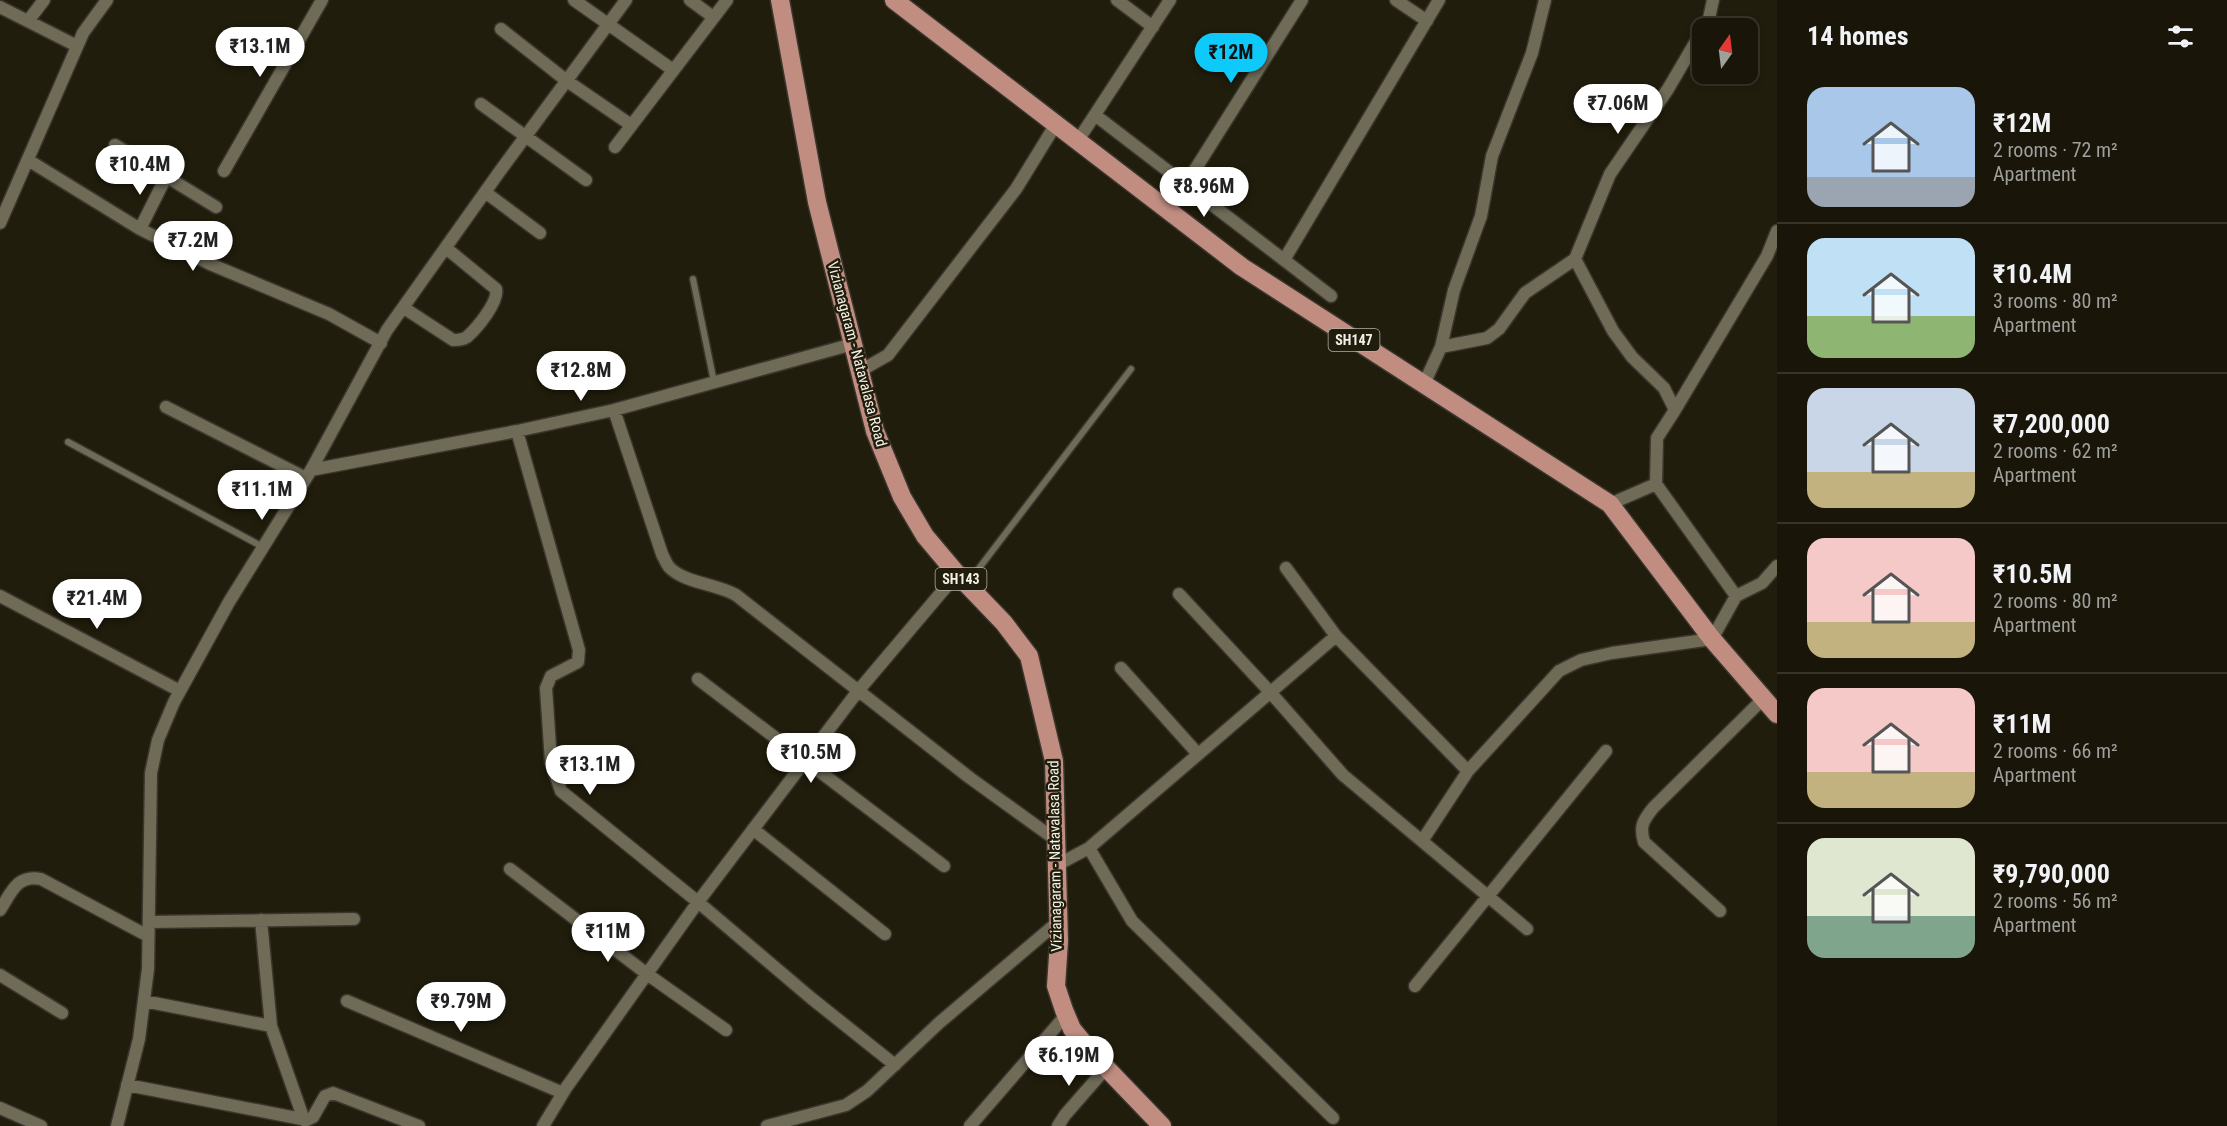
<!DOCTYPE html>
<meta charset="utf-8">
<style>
:root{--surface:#191609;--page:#262317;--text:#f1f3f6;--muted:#9f9f9c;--line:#37352a;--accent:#0ecafa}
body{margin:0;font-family:"Roboto Condensed",sans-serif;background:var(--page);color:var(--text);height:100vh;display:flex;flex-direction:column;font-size:22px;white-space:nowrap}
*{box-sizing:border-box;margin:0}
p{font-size:20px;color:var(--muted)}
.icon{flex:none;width:33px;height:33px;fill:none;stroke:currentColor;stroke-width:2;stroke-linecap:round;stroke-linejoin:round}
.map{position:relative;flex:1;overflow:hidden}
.drawer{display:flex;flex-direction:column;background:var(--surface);width:450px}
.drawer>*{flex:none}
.needle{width:39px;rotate:14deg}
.buttons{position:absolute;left:1692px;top:18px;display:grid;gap:12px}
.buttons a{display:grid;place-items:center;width:66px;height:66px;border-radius:12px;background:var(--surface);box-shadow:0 3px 9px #0003,0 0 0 2px var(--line);font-size:30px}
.price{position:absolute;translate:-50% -51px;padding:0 14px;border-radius:21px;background:#fff;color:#222;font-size:20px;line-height:39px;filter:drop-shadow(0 2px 3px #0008)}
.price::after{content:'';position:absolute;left:50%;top:36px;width:18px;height:14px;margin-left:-9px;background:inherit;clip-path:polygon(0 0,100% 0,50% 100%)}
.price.active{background:var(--accent);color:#111}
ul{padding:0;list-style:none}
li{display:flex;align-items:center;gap:18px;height:150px;padding:0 30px}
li+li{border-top:2px solid var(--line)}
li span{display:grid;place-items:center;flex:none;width:168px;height:120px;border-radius:18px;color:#555}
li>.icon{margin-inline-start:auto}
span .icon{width:72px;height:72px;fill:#fffc;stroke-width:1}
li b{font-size:26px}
h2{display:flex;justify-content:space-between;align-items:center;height:72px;padding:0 30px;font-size:26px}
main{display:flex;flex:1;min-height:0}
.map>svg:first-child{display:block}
</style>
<main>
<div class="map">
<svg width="1777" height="1126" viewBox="0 0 1777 1126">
<rect width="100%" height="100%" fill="#211d0c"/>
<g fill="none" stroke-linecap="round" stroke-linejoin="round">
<defs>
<path id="lane" d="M693,279l21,103
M68,442l195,105
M967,584l164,-215"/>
<path id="street" d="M574,0l99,70
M690,0l23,17
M1117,0l36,27
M1396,0l31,21
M0,7l77,39
M28,21l16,-21
M1704,28l4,-5 5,-23
M501,29l66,52 64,44
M481,104l105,76
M1095,115l236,181
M1077,142l93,-142
M115,145l101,62
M615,147l112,-147
M28,160l112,69 70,35 119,50 52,29
M224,171l98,-171
M1186,184l116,-184
M485,192l55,41
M0,223l83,-190 24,-33
M140,229l26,-52
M1575,259l35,-85 58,-85 34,-58
M1284,260l155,-260
M404,308l49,32c5,0 10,0 14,-3 10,-9 32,-35 29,-48l-50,-41
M1441,347l46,-9 12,-9 26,-36 50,-34 38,72 19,26 32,31 11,22 -18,28 -1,46
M860,371l28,-16 128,-166 40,-65
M1424,384l17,-37 13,-57 27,-74 11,-60 40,-103 13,-53
M166,407l140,71
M614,410l48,144c2,4 4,9 7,13 15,16 48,17 67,28l234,183 86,62
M1675,410l92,-154 10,-25
M517,431l62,219 -1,12 -27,14 -5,12 5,74 10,29 137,111 113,96 84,67
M311,470l206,-39 97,-21 239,-66
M1286,568l50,68 132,135
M1179,594l91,98 73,83 184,154
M0,596l180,95
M1736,596l26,-13 15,-17
M1121,668l77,86
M698,679l246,187
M753,829l132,105
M1422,841l46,-70 91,-100 22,-11 31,-7 100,-14 24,-43 -80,-112 -46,20
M1089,848l43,73 201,197
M1057,865l32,-17 247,-212
M510,869l137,105 79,56
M0,910c11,-17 17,-36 41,-31l107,57
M1720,911l-76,-69c-5,-17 0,-22 9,-34l111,-110
M261,920l10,106 33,94
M149,922l205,-3
M0,975l62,38
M1415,986l191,-235
M144,1001l127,25
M347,1001l216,92
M127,1085l180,35 6,-3 12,-21 8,-3 86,33
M0,1108l41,18
M117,1126l22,-87 9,-70 3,-196 7,-33 16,-38 55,-100 82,-132 76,-140 113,-159 126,-171
M543,1126l23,-38 132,-186 160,-211 99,-117
M767,1126l79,-21 21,-14 72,-68 120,-102
M970,1126l96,-111
M1058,1126l7,-11 41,-47"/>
<path id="primary" d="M780,0l37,202 58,229 27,66 23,39 32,38 47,49 25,33 25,105 5,180 -3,45 8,24 8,19 19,23 71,74
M894,0l348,267 368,237 102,135 65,75"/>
</defs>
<use href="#lane" stroke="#39362e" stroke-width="9"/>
<use href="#street" stroke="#39362e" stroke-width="15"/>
<use href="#primary" stroke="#39362e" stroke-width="21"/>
<use href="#lane" stroke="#6f6b57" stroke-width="6"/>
<use href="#street" stroke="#6f6b57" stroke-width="12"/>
<use href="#primary" stroke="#c18d81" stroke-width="18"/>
</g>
<g text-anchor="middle" stroke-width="5" stroke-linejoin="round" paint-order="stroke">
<g fill="#211d0c" stroke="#b4b1a5" stroke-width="1.5">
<rect x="1328.5" y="329" width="51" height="22" rx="4.5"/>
<rect x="935.5" y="568" width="51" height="22" rx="4.5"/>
</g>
<g font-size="14" font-weight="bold" fill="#f3f1e6">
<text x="1354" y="345">SH147</text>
<text x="961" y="584">SH143</text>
</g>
<g font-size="15" fill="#f3f1e6" stroke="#211d0c">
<text transform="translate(857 354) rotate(75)" y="5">Vizianagaram - Natavalasa Road</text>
<text transform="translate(1055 856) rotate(-91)" y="5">Vizianagaram - Natavalasa Road</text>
</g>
</g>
</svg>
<div class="buttons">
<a><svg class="needle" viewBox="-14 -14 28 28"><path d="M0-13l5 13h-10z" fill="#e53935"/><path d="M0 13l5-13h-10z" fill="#9f9f9c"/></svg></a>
</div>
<b class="price" style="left:260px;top:78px">₹13.1M</b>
<b class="price active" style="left:1231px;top:84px">₹12M</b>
<b class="price" style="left:1618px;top:135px">₹7.06M</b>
<b class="price" style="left:140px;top:196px">₹10.4M</b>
<b class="price" style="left:1204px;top:218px">₹8.96M</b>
<b class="price" style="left:193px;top:272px">₹7.2M</b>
<b class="price" style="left:581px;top:402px">₹12.8M</b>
<b class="price" style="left:262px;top:521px">₹11.1M</b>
<b class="price" style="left:97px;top:630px">₹21.4M</b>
<b class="price" style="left:811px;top:784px">₹10.5M</b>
<b class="price" style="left:590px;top:796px">₹13.1M</b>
<b class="price" style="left:608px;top:963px">₹11M</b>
<b class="price" style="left:461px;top:1033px">₹9.79M</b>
<b class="price" style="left:1069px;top:1087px">₹6.19M</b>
</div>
<section class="drawer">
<h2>14 homes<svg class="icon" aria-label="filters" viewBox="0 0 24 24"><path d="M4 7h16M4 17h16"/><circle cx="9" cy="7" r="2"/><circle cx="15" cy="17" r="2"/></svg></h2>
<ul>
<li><span style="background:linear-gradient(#a9c7e8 75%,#9aa5b1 0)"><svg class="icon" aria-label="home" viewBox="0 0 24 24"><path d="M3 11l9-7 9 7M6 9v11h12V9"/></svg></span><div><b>₹12M</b><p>2 rooms · 72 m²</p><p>Apartment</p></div></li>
<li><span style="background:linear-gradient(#bfe0f5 65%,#8fb573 0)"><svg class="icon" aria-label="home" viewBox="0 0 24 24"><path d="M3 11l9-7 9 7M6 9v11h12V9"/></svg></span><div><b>₹10.4M</b><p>3 rooms · 80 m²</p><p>Apartment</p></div></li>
<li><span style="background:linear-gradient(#c9d6e8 70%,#c2b280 0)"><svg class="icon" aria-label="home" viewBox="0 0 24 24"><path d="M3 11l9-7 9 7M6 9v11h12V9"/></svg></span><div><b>₹7,200,000</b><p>2 rooms · 62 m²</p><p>Apartment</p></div></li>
<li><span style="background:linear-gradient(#f6c9c9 70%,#c2b280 0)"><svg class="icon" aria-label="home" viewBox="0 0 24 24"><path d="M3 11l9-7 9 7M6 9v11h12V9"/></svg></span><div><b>₹10.5M</b><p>2 rooms · 80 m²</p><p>Apartment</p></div></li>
<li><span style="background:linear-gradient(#f6c9c9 70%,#c2b280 0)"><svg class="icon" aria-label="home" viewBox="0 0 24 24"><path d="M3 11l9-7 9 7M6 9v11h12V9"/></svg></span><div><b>₹11M</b><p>2 rooms · 66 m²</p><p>Apartment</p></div></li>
<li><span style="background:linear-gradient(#dfe7d0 65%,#7fa58c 0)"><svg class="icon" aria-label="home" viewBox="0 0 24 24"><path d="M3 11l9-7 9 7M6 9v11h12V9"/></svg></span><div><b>₹9,790,000</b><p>2 rooms · 56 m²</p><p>Apartment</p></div></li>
</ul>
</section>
</main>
